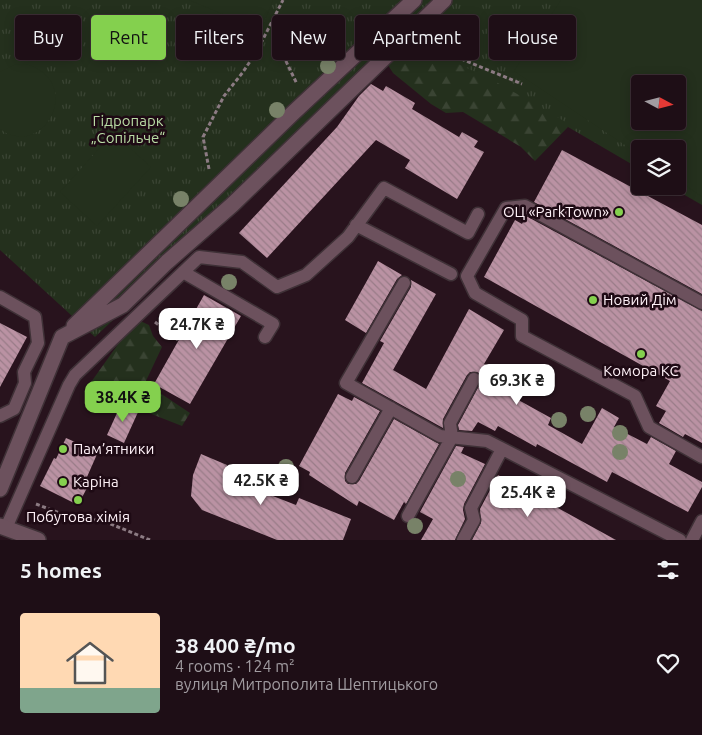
<!DOCTYPE html>
<meta charset="utf-8">
<style>
:root{--surface:#1e0e16;--page:#26171f;--text:#f1f3f6;--muted:#a19ca1;--line:#3c2e35;--accent:#84d04e}
body{margin:0;font-family:Ubuntu,sans-serif;background:var(--page);color:var(--text);height:100vh;display:flex;flex-direction:column;font-size:19px;white-space:nowrap}
*{box-sizing:border-box;margin:0}
p{font-size:16px;color:var(--muted)}
.icon{flex:none;width:28px;height:28px;fill:none;stroke:currentColor;stroke-width:2;stroke-linecap:round;stroke-linejoin:round}
.map{position:relative;height:540px;overflow:hidden}
.side{display:flex;flex-direction:column;background:var(--surface);flex:1}
.side>*{flex:none}
.banner{position:absolute;left:15px;top:15px;width:672px;height:45px;display:flex;gap:10px}
.needle{width:32px;rotate:97deg}
.tools{position:absolute;left:631px;top:75px;display:grid;gap:10px}
.tools a{display:grid;place-items:center;width:55px;height:55px;border-radius:5px;background:var(--surface);box-shadow:0 2px 12px #0003,0 0 0 1px var(--line);font-size:25px}
.price{position:absolute;translate:-50% -42px;padding:0 11px;border-radius:10px;background:#fff;color:#222;font-size:16px;line-height:32px;filter:drop-shadow(0 1px 2px #0008)}
.price::after{content:'';position:absolute;left:50%;top:30px;width:15px;height:11px;margin-left:-8px;background:inherit;clip-path:polygon(0 0,100% 0,50% 100%)}
.price.active{background:var(--accent);color:#111}
ul{padding:0;list-style:none}
li{display:flex;align-items:center;gap:15px;height:125px;padding:0 20px}
li+li{border-top:1px solid var(--line)}
li span{display:grid;place-items:center;flex:none;width:140px;height:100px;border-radius:5px;color:#555}
li>.icon{margin-inline-start:auto}
span .icon{width:60px;height:60px;fill:#fffc;stroke-width:1}
li b{font-size:21px}
h2{display:flex;justify-content:space-between;align-items:center;height:60px;padding:0 20px;font-size:21px}
.chip{padding:0 18px;border-radius:5px;background:var(--surface);box-shadow:0 2px 12px #0003,0 0 0 1px var(--line);font-size:18px;line-height:45px}
.chip.active{background:var(--accent);color:#111}
.map>svg:first-child{display:block}
</style>
<div class="map">
<svg width="702" height="540" viewBox="0 0 702 540">
<defs>
<pattern id="grass-tufts" width="24" height="20" patternUnits="userSpaceOnUse" patternTransform="scale(1.25)"><rect width="24" height="20" fill="#24301d"/><path d="M3 7l-1-3M5 7V3M7 7l1-3M15 17l-1-3M17 17v-4M19 17l1-3" fill="none" stroke="#3a4433"/></pattern>
<pattern id="forest-firs" width="22" height="20" patternUnits="userSpaceOnUse" patternTransform="scale(1.25)"><rect width="22" height="20" fill="#24301d"/><path d="M5 1l3.5 6h-7zM16 11l3.5 6h-7z" fill="#3a4433"/></pattern>
<pattern id="building-back-hatch" width="6" height="6" patternUnits="userSpaceOnUse" patternTransform="scale(1.25)"><rect width="6" height="6" fill="#ba92a3"/><path d="M-1 5l2 2M0 0l6 6M5-1l2 2" fill="none" stroke="#997c88"/></pattern>
</defs>
<rect width="100%" height="100%" fill="#28131d"/>
<path fill="url(#grass-tufts)" fill-rule="evenodd" d="M0,0h702v205l-33,-19h9v-37h-38v20l-72,-42 -159,-84 -314,294 -95,-87zM640,84h38v37h-38z"/>
<path fill="url(#forest-firs)" d="M417,44l81,39 66,38 4,6 -33,34 -14,-14 -58,-35 -17,1 -15,-9 -38,-31 -7,-11 17,-16z
M136,319l13,6 4,11 9,11 -17,36 45,30 -8,13 -51,-20 -15,-10h-18l-14,-4z"/>
<path fill="#24301d" fill-rule="evenodd" d="M189,0h84l-12,30z
M561,0h141v197l-24,-17v-31h-38v6l-126,-84zM640,84h38v37h-38z
M26,64c60,18 17,97 -26,65v-57l14,-7z
M113,133l38,34 -54,59 -37,-34z"/>
<path fill="url(#building-back-hatch)" d="M371,84l12,7 3,-5 29,17 -3,6 47,28 3,-5 16,9 -4,6 10,5 -27,47 -52,-31 5,-8 -34,-20 -109,118 -28,-25 98,-106 22,-31z
M562,150l140,75v69l-168,-92z
M526,216l176,95v132l-17,-9 -2,3 -24,-14 7,-12 -10,-5 14,-25 -186,-104 31,-57 7,4z
M378,261l24,14 -5,4 -31,54 -21,-13z
M411,280l25,14 -43,76 33,19 43,-80 35,21 -20,34 19,10 -8,13 56,31 -3,7 34,19 20,-36 17,10 -5,9 33,17 4,-7 25,14 -7,13 33,18v5l-14,25 -76,-40 -5,10 -70,-38 -1,3 -38,-21 -3,5 -17,-9 -6,9 -13,-1 -1,-5 23,-43v-7l-4,-3h-7l-3,3 -24,44v9l-81,-45 22,-40 -4,-2 31,-54z
M204,295l37,21 -51,88 -36,-20z
M0,323l27,14 -27,50z
M338,394l14,7 2,-4 26,14 -35,62v8l3,3h8l3,-3 35,-62 45,25 -33,60 -2,-2 -10,18 -35,-19 -2,5 -48,-31 1,-3 -11,-6z
M122,402l17,8 -15,33 -17,-8z
M66,438l32,14 -15,34 4,2 -9,17 -38,-19 14,-28 2,1z
M456,446l8,1 -3,6 24,11 -21,40 -1,6 2,9 -10,21h-34l12,-21 -13,-7z
M201,454l26,11 -1,3 37,15 -3,8 36,14 3,-7 52,21 -8,21h-66l-75,-30 -11,-14 2,-21z
M498,475l118,65h-144l9,-17 -1,-14z"/>
<g fill="none" stroke-linecap="round" stroke-linejoin="round">
<defs>
<path id="lane" d="M356,225l95,49
M183,272l90,52 -8,13
M404,283l-58,100 94,53 47,5 193,99
M0,297l35,20 3,26 -14,29 1,11 -11,26 -14,7
M702,303l-177,-97 -19,2 -39,68 8,17 47,27v16l113,60 14,31 53,30
M352,477l39,-69
M408,516l44,-79 -2,-14 24,-44
M6,528l63,-143 6,-10 124,-118 43,5 35,25 29,-12 42,-38 36,-49 84,45 10,-19
M463,540l11,-20 -3,-12 31,-59
M692,540l10,-19"/>
<path id="street" d="M74,326l219,-213 121,-113
M0,489l62,-152 61,-32 44,-43 65,-57 212,-205
M0,526l38,14"/>
</defs>
<use href="#lane" stroke="#3f3137" stroke-width="15"/>
<use href="#street" stroke="#3f3137" stroke-width="18"/>
<path stroke="#8c7b83" stroke-width="3" stroke-dasharray="4 2.5" stroke-linecap="butt" d="M275,17l7,36 15,31
M425,44l97,40
M209,169l-6,-32 21,-41 19,-24 14,-21 26,-51
M155,322l23,18
M36,504l42,16h23l49,20"/>
<use href="#lane" stroke="#6c515d" stroke-width="12"/>
<use href="#street" stroke="#6c515d" stroke-width="15"/>
</g>
<g fill="#788268">
<circle cx="328" cy="66" r="8"/>
<circle cx="277" cy="110" r="8"/>
<circle cx="181" cy="199" r="8"/>
<circle cx="229" cy="282" r="8"/>
<circle cx="588" cy="414" r="8"/>
<circle cx="559" cy="420" r="8"/>
<circle cx="620" cy="433" r="8"/>
<circle cx="620" cy="452" r="8"/>
<circle cx="286" cy="467" r="8"/>
<circle cx="458" cy="479" r="8"/>
<circle cx="415" cy="526" r="8"/>
</g>
<g fill="#84d04e" stroke="#1e0a14" stroke-width="2">
<circle cx="619" cy="212" r="5"/>
<circle cx="593" cy="300" r="5"/>
<circle cx="641" cy="354" r="5"/>
<circle cx="63" cy="449" r="5"/>
<circle cx="63" cy="482" r="5"/>
<circle cx="78" cy="500" r="5"/>
</g>
<g text-anchor="middle" stroke-width="5" stroke-linejoin="round" paint-order="stroke">
<g font-size="15" fill="#b9dca5" stroke="#1e0a14">
<text x="128" y="126">Гідропарк<tspan x="128" dy="17">„Сопільче“</tspan></text>
</g>
<g font-size="15" fill="#fdf0f6" stroke="#1e0a14" text-anchor="start">
<text x="609" y="217" text-anchor="end">ОЦ «ParkTown»</text>
<text x="603" y="305">Новий Дім</text>
<text x="641" y="376" text-anchor="middle">Комора КС</text>
<text x="73" y="454">Пам’ятники</text>
<text x="73" y="487">Каріна</text>
<text x="78" y="522" text-anchor="middle">Побутова хімія</text>
</g>
</g>
</svg>
<div class="tools">
<a><svg class="needle" viewBox="-14 -14 28 28"><path d="M0-13l5 13h-10z" fill="#e53935"/><path d="M0 13l5-13h-10z" fill="#a19ca1"/></svg></a>
<a><svg class="icon" aria-label="layers" viewBox="0 0 24 24"><path d="M12 4l9 5-9 5-9-5zM3 14l9 5 9-5"/></svg></a>
</div>
<b class="price" style="left:197px;top:350px">24.7K ₴</b>
<b class="price" style="left:517px;top:406px">69.3K ₴</b>
<b class="price active" style="left:123px;top:423px">38.4K ₴</b>
<b class="price" style="left:261px;top:506px">42.5K ₴</b>
<b class="price" style="left:528px;top:518px">25.4K ₴</b>
<div class="banner">
<a class="chip">Buy</a>
<a class="chip active">Rent</a>
<a class="chip">Filters</a>
<a class="chip">New</a>
<a class="chip">Apartment</a>
<a class="chip">House</a>
</div>
</div>
<section class="side">
<h2>5 homes<svg class="icon" aria-label="filters" viewBox="0 0 24 24"><path d="M4 7h16M4 17h16"/><circle cx="9" cy="7" r="2"/><circle cx="15" cy="17" r="2"/></svg></h2>
<ul>
<li><span style="background:linear-gradient(#ffd9b3 75%,#7fa58c 0)"><svg class="icon" aria-label="home" viewBox="0 0 24 24"><path d="M3 11l9-7 9 7M6 9v11h12V9"/></svg></span><div><b>38 400 ₴/mo</b><p>4 rooms · 124 m²</p><p>вулиця Митрополита Шептицького</p></div><svg class="icon" aria-label="heart" viewBox="0 0 24 24"><path d="M12 20l-8-8c-3-5 5-10 8-4 3-6 11-1 8 4z"/></svg></li>
</ul>
</section>
